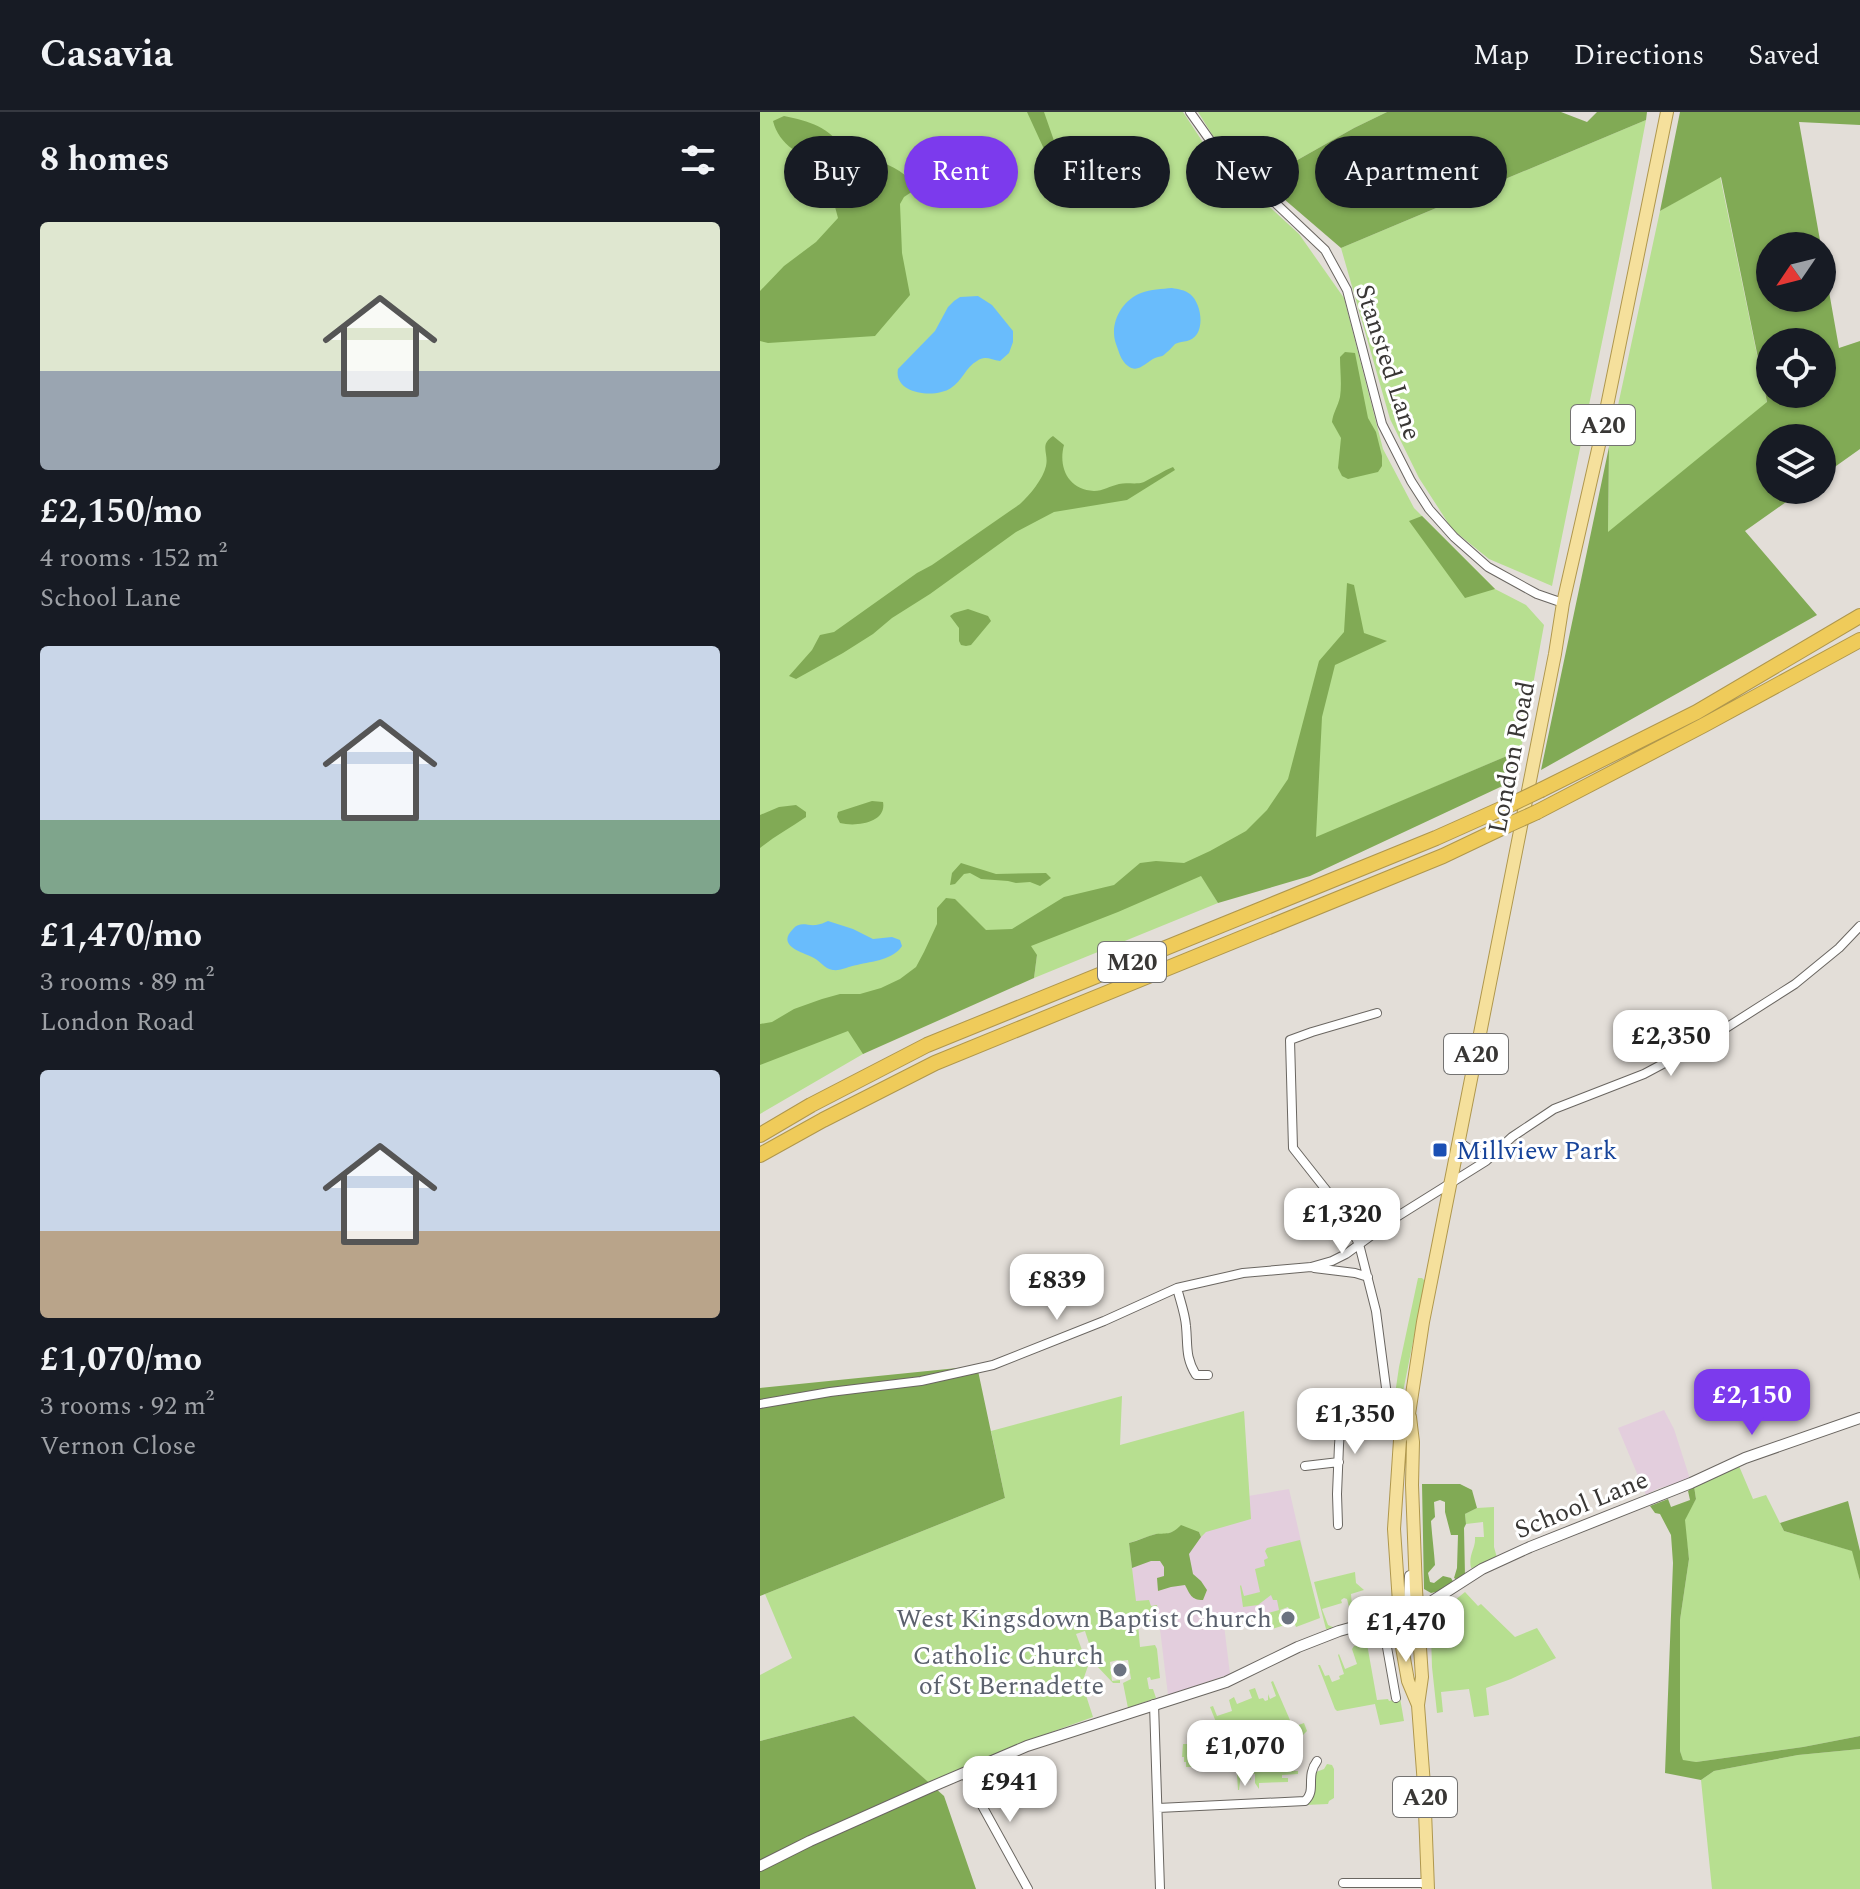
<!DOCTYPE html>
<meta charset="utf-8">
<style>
:root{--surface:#171b24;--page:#242831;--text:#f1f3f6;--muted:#9ea1a6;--line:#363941;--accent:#7c3aed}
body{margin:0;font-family:Spectral,serif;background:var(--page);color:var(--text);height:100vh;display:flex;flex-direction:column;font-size:30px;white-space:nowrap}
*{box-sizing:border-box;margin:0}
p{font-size:26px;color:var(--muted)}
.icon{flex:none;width:44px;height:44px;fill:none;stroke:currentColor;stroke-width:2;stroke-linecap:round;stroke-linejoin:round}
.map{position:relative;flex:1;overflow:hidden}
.drawer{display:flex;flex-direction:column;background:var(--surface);width:760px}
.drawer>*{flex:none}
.top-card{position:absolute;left:24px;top:24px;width:760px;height:72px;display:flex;gap:16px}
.needle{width:52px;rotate:235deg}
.controls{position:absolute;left:996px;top:120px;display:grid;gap:16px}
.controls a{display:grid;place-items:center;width:80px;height:80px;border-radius:50%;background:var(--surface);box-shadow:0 2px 6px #0004;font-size:40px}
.price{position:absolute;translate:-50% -68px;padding:0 18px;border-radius:16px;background:#fff;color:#222;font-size:26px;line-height:52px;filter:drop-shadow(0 2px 4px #0008)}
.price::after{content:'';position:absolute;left:50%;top:48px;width:24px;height:18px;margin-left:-12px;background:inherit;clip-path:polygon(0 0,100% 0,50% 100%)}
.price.on{background:var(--accent);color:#fff}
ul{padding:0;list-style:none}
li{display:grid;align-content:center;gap:16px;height:424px;padding:0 40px}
li span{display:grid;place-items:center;height:248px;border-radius:8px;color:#555}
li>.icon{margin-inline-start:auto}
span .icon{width:144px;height:144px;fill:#fffc;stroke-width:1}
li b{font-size:34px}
h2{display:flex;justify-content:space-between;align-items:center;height:96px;padding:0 40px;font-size:34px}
.chip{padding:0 28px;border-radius:36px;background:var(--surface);box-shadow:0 2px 6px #0004;font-size:28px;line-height:72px}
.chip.on{background:var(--accent);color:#fff}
header{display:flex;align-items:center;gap:48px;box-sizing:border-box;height:112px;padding:0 40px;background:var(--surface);border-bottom:2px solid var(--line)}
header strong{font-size:38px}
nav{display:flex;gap:44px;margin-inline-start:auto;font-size:28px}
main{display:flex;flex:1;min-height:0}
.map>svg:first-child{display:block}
</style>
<header>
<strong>Casavia</strong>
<nav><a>Map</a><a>Directions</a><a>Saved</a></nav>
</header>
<main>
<section class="drawer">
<h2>8 homes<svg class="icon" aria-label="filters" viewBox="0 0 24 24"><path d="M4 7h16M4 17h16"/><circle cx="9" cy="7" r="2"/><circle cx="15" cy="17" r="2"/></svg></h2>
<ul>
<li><span style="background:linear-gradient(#dfe7d0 60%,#9aa5b1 0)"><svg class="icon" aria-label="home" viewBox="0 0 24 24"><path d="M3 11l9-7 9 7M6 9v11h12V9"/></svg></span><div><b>£2,150/mo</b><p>4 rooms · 152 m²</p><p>School Lane</p></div></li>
<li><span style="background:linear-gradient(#c9d6e8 70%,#7fa58c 0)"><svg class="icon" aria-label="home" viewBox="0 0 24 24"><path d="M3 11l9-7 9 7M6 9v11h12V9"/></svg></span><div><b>£1,470/mo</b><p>3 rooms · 89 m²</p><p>London Road</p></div></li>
<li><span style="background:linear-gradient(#c9d6e8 65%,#b9a48a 0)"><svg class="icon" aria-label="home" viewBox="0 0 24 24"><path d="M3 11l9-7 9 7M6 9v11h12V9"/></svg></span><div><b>£1,070/mo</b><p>3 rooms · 92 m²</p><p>Vernon Close</p></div></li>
</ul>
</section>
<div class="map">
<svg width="1100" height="1777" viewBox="0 0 1100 1777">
<rect width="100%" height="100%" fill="#e3ded8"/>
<path fill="#e3cedd" d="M904,1298l10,19 16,50 -33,10 -11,6 -28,-67z
M484,1299l4,85 41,-7 21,91 -31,30 -55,15 6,49 -62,21 -9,-74 -21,2 -8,-70z"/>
<path fill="#b7df90" d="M0,0h423l25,38 91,84 45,64 39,151 31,59 81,81 31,16 18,20 -23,125 -205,88 -113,40 15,25 -184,75 3,-23 -105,18 -15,46 -54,35 -103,60z
M438,0h189l-33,16 -92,52 -49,-44z
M886,8c-29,156 -63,310 -94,466l-63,-27 -37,-30 -33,-51 -29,-59 -49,-171z
M960,64l47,227 -159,130 1,-86 51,-236z
M658,1166h4l3,3 -23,116 -7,5 -1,-1 5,-34z
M362,1284l-2,49 124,-34 7,108 -45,13 -5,5 -2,-5 -24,-1 -11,4 -8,-1 -27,9 7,58 13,-1 2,6 6,-1 2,15 -21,3 2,24 15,-2 2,4 3,29 -9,2 -1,-3 -3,1 2,11h4l3,9 -28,10 -5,-25 8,-4 -3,-19 -9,1 -1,-1 -8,2 2,19 8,-1v3h-7l-17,-18 -11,-34 -9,3 12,32 -6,17 11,34 -69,25 -95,41 -75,-67 -94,25v-66l32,-17 -27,-64 240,-96 -14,-67z
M979,1354l14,33 13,-4 18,36 69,20 7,30v155l-57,11 -107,15 -13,-1 -3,-10v-131l9,-61 -5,-39 12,-21 -2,-13z
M734,1395v40l3,11 -19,9 -7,1c-3,-14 5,-19 4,-31h9l-1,-15 -17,2 -1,-10 12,-6z
M540,1428l20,78 -24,9 -8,-20 -8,3 5,15 -13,4 -4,-16 11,-3 -2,-10h-4l-2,-5 -13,10 -15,2 -3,-21 1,-1 3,11 16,-4 -5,-23 10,-3 -1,-6 4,-2 -3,-7 2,-3z
M595,1460l1,11 8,7 -13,4 1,12 -3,1 -2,-8 -3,-1 -3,2 1,3 -20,6 6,16 7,3 -9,1 -12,-47z
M705,1480l13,14 3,-2 34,33 22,-9 19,30 -45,21 -25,9 3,27 -15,2 -5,-28 -28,3 2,20 -6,1 -5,-46 -1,-32 -4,1 -1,11 -4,-9 1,-13 3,-4 7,-3z
M607,1532l10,56 11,-1 1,2 11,-3 4,23 -24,4 -5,-21 -38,7 -2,-2 -17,-44h2l5,11 4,-1 3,7 8,-3 -1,-3 5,-2 -6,-19 1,-1 6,15 12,-5 -5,-15 2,-3z
M513,1569l20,46 11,-4 3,8 -4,4 -3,-2 -4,3 2,3 -4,3 -3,-3 -3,2 11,12 -1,2 -16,1v4h5v7h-4v4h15v3l-16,1v3h6v4l-29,1v6l-4,-6v-9h-4v6l-7,-1v-5h-3l-2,16h-1l-2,-31 -42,10 -1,-2h-7v-5h-2v-5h-2l1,-13h22l17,-7 -12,-30 3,-1 4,10 15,-5 -3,-11 5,-3 3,7 15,-6 -3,-8 6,-2 4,11 4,-1 2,3 3,-1v-6l2,5 6,-3 -5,-14z
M1100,1637v140h-148l-11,-109 13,-9 84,-16z
M567,1652l5,1 2,4v29l-5,3 -1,3 -23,1 8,-29 3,-4 8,-3z"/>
<path fill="#81aa55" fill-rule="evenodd" d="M267,0h17l23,66 -5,2 -7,-7z
M627,0h174l26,10 10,-10h50l-1,8 -305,128 -79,-68 92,-52z
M920,0h180v13l-61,-3 22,124h-51v52h52v-46l17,96 21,-7v108l-38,27v-38h-52v52h33l-58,41 72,84 -276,155 68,-323 -1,85 159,-130 -46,-225 -61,34zM1062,230v52h-52v-52z
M24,4c25,5 46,11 60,34l-2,6c-27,11 -62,-6 -69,-35z
M111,46c18,7 36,13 45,31l-12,8 -4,7 2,49 8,42 -35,41 -107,7 -8,-2v-50l24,-25 32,-24 22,-24 -8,-30 23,-20z
M585,240l10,1 13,65 8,14 6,24v10l-4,6 -30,7 -6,-3 -4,-8 3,-30 -9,-16c1,-9 6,-16 8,-25 2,-13 0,-27 0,-40z
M293,324l11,9c-6,22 4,45 30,46 9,0 16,-5 25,-7 8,-2 17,1 25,-2 10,-5 19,-11 29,-15l2,3 -48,30 -73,12 -38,20 -86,62 -38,24 -19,16 -30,19 -47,26 -7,-3 23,-26 8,-15 14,-3 83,-59 15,-8 88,-61c10,-9 23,-25 26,-38 3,-13 -7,-21 7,-30z
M662,404l73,73 -30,9 -56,-77z
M587,471l7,2 10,48 23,8 -52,24 -13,52 -6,120 205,-87 -10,32 -201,94 -92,27 -17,-27 -83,36 -87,34 6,9 -3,23 -171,76 -15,-23 -88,34v-41l12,-2 22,-13 28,-10 18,-5h20l21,-6 19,-9 16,-12 8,-15 13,-28v-16l9,-10 9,1 31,31 26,-1 52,-32 50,-12 26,-22 16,-2 28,2 26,-12 36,-20 21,-21 21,-31 31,-118 25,-29z
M208,497l20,7 3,5 -20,24 -5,1 -5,-1 -2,-4v-13l-9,-12 4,-3z
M112,689l11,1c4,21 -27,25 -43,21l-3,-6 1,-5z
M36,693l10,7v5c-16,11 -31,19 -46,31v-33l19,-8z
M201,751l35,11 50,-1 5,5 -11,8 -10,-4 -14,1 -8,-2 -27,-2 -11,-6 -6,1 -9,10 -5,1 2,-12z
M217,1254l28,132 -245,98v-208z
M662,1372h38l12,6 5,18 -12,6 1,10 -2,4 1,48 -8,4 -3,-2 3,-10 1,-33h-7l-6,-23v-10l-5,-2 -6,2 1,15 -4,4c1,15 3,29 4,44l-7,8 2,9 4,1 9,-7 8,2 3,5 -14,8 -9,2 -7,-4z
M934,1374l2,13 -11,21 4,39 -9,61v131l3,9 13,2 107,-15 57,-11v13l-62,6 -84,16 -13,9 -36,-7 8,-210 -2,-28 -11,-21 -5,-1 -5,-7 18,-7 3,8 19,-7 -2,-9z
M1088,1389l12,50v30l-8,-30 -68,-20 -4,-8z
M421,1413l18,7 2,5 -12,17 4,20 8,7 6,9 -4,10c-12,0 -13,-6 -18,-15l-14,2 -13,4 -1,-13 7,-2v-9l-4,-6h-9l-19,7 -3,-25c9,-2 18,-7 27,-9 12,-1 15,1 25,-9z
M94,1604l90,80 32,93h-216v-148z"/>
<path fill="#69bcfc" d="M412,176c6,1 13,2 18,6 10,8 14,29 7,40 -6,9 -13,6 -22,10 -1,1 -7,8 -9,9 -5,5 -4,2 -11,5 -9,4 -17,16 -27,8 -7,-5 -9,-14 -12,-22 -7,-20 5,-43 25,-51 10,-4 21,-4 31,-5z
M218,184l14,9 21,26v11l-4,11 -9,8c-9,-1 -15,-6 -23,0 -11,6 -15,20 -26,27 -16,11 -58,6 -53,-19l37,-38 13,-24 6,-6 6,-4z
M68,809l25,8 20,10 19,-2 8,3 2,6c-9,14 -29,15 -45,19 -8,1 -16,6 -24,5 -9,-1 -13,-10 -21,-13 -10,-5 -36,-11 -19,-28 7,-8 14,-3 23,-4 5,-1 8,-2 12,-4z"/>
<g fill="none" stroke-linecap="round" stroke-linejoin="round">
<defs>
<path id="minor" d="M430,0l22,31 113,107 22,40 35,134 29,57 18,28 25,28 34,30 49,27 26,9
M617,901l-65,19 -22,8 3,108 45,57 21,39 17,67 12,92 6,8 15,3
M698,1029l28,20
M554,1156l41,5 13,4
M417,1176c3,12 8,25 9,38 2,20 -1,31 10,49h12
M0,1292l70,-12 91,-11 72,-16 111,-44 73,-33 66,-15 68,-6 21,-6 14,-7 52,-38 88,-55 26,-24 42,-28 90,-35 60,-32 91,-58 44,-36 21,-22
M545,1354l34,-4
M578,1413l-1,-31 2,-49 1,-14 4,-9 12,-9 30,-2 5,-3
M625,1524l11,62
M394,1592l6,185
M204,1661l64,116
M398,1696l147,-7c12,-11 0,-24 12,-40
M583,1771h85"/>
<path id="tertiary" d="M643,1505l6,-16 1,-25
M0,1754l50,-25 121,-54 96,-41 199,-64 72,-35 41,-16 29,-8 44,-9 70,-45 48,-22 161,-64 54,-25 115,-40"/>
<path id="primary" d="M650,1305l3,25 -1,43 4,105 6,87 -4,28 6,80 4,104
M658,1593l-10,-24 -6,-34 -8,-118 6,-89 9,-26 14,-92 132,-668 8,-51 36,-158 68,-333"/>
<path id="motorway" d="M781,678l156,-78 163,-96
M777,700l167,-87 156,-85
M0,1023l51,-30 116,-60 509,-207 76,-34
M0,1043l63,-35 112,-57 508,-207 63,-30"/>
</defs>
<use href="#minor" stroke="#6a6661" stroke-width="10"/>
<use href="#tertiary" stroke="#6a6661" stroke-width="12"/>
<use href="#primary" stroke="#af974d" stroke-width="14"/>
<use href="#motorway" stroke="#af974d" stroke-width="16"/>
<use href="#minor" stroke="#fff" stroke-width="8"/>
<use href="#tertiary" stroke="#fff" stroke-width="10"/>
<use href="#primary" stroke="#f5e09c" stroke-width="12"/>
<use href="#motorway" stroke="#efcb5a" stroke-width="14"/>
<defs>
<path id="motorway-bridge" d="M752,692l29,-14
M746,714l31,-14"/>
</defs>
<use href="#motorway-bridge" stroke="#af974d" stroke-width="16" stroke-linecap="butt"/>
<use href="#motorway-bridge" stroke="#efcb5a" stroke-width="14"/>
</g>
<rect fill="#1a4fb4" stroke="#fff" stroke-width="3" x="672" y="1030" width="16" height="16" rx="4"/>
<g fill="#6b7280" stroke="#fff" stroke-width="3">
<circle cx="528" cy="1506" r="8"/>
<circle cx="360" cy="1558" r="8"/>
</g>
<g text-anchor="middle" stroke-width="6" stroke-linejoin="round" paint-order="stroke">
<g fill="#fff" stroke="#747372" stroke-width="2">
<rect x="811" y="293" width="64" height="40" rx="6"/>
<rect x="338" y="830" width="68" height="40" rx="6"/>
<rect x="684" y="922" width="64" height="40" rx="6"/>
<rect x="633" y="1665" width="64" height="40" rx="6"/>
</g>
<g font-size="24" font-weight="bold" fill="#393735">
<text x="843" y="321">A20</text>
<text x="372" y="858">M20</text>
<text x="716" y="950">A20</text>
<text x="665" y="1693">A20</text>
</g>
<g font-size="26" fill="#393735" stroke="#fff">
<text transform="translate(629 250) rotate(72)" y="9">Stansted Lane</text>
<text transform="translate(751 645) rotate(-79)" y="9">London Road</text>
<text transform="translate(821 1392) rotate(-22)" y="9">School Lane</text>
</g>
<g font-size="26" fill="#164399" stroke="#fff" text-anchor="start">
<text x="696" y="1047">Millview Park</text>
</g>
<g font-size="26" fill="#5b616d" stroke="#fff" text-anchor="end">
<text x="512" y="1515">West Kingsdown Baptist Church</text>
<text x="344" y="1552">Catholic Church<tspan x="344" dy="30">of St Bernadette</tspan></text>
</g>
</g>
</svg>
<div class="controls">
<a><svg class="needle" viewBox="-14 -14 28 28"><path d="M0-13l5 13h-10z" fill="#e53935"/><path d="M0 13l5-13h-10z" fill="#9ea1a6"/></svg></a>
<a><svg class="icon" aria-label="locate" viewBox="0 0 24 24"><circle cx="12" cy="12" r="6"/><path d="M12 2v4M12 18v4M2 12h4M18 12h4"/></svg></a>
<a><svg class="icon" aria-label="layers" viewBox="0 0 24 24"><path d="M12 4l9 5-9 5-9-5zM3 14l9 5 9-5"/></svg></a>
</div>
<b class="price" style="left:911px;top:966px">£2,350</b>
<b class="price" style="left:582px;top:1144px">£1,320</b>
<b class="price" style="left:297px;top:1210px">£839</b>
<b class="price on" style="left:992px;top:1325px">£2,150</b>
<b class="price" style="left:595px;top:1344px">£1,350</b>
<b class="price" style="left:646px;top:1552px">£1,470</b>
<b class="price" style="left:485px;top:1676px">£1,070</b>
<b class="price" style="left:250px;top:1712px">£941</b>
<div class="top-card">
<a class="chip">Buy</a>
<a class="chip on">Rent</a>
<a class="chip">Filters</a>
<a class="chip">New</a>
<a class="chip">Apartment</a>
</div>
</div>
</main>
